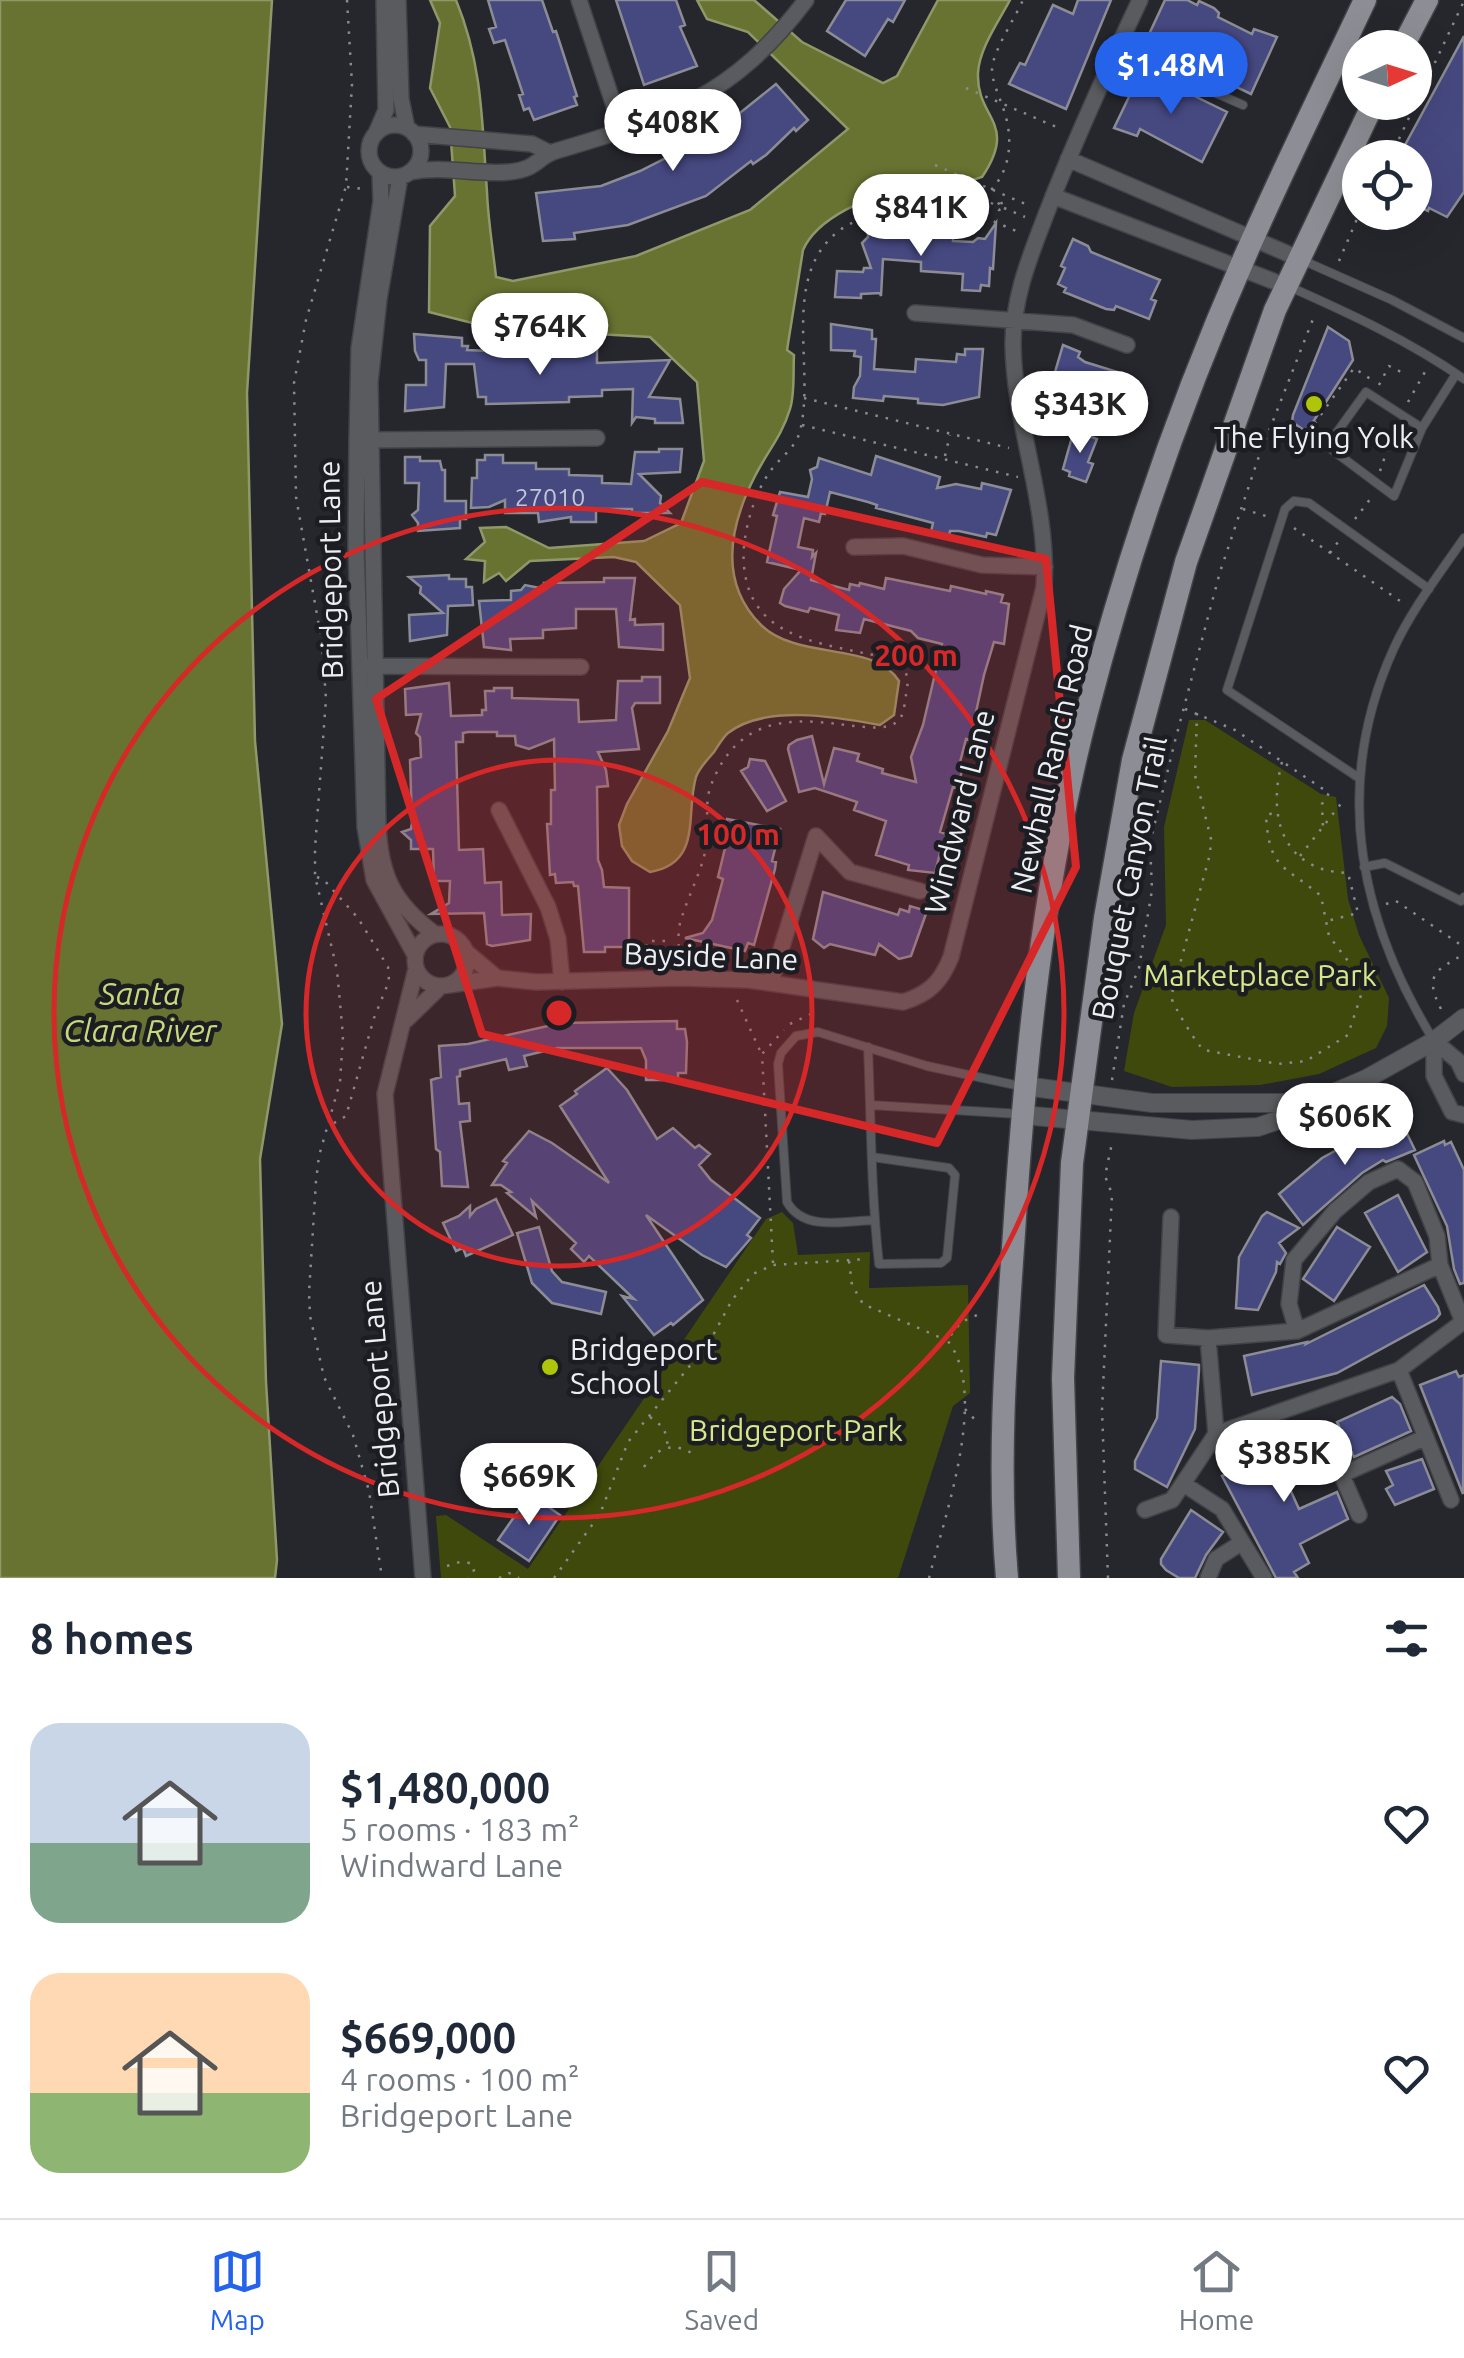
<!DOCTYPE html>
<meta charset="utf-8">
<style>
:root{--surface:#fff;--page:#f2f2f3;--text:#1f2937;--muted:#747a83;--line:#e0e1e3;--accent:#2563eb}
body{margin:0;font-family:Ubuntu,sans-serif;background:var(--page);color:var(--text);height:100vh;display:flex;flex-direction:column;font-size:38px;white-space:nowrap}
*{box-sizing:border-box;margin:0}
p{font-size:32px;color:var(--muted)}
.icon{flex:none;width:55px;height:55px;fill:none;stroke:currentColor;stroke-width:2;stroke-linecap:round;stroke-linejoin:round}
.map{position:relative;height:1578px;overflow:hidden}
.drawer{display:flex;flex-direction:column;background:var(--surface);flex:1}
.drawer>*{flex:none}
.needle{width:65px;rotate:86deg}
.buttons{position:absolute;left:1342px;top:30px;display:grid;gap:20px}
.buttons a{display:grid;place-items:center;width:90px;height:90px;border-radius:50%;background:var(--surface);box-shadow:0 10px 40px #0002;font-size:50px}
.price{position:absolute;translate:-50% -85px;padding:0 22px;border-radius:35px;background:#fff;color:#222;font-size:32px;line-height:65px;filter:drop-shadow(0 2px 5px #0008)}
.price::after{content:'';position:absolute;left:50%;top:60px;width:30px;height:22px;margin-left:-15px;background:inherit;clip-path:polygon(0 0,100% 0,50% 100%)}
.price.selected{background:var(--accent);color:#fff}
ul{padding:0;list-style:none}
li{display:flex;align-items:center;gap:30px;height:250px;padding:0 30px}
li span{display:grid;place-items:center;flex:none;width:280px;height:200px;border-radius:30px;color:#555}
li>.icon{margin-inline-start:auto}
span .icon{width:120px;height:120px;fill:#fffc;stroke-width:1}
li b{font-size:42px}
h2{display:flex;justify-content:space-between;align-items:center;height:120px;padding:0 30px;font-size:42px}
.dock{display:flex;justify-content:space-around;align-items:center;height:140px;border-top:2px solid var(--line);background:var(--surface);font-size:28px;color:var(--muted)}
.dock a{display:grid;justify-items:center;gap:5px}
.dock .selected{color:var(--accent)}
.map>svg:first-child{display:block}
</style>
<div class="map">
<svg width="1464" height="1578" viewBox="0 0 1464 1578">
<rect width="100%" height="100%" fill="#26262d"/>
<path fill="#40490c" d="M1189,720h16l116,74 15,3 12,102 11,36 30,63 -2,28 -11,22 -57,26 -59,11 -88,2 -48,-16 10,-58 32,-88 -2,-98z
M782,1212l11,11 5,32 72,-3 -1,36 99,-3 2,108 -17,13 -55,172h-457l-5,-62 10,-1 82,54 238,-350z"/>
<path fill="#687331" stroke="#90986b" stroke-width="2.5" d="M0,0h272l-25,393 8,348 27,283 -22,135 6,223 11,178 -2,18h-275z
M430,0h26c27,66 26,123 31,192 1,28 6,57 9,85l17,4 123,-25 114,-46 98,-81 -100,-97 -41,-13 -10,-19h57l48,42 81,41 14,-7 41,-76h72c-11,21 -31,49 -32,73 -2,46 41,49 4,104l-16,5 -5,10c-18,0 -38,-3 -57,-1 -34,3 -87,27 -101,59l-16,100 7,5c-1,17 1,38 -4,54 -8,27 -23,43 -35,67 -25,49 -37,106 6,149 37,36 113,16 138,56l-5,34 -14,10c-43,-8 -115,-21 -152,8 -5,4 -10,13 -14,19 -6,7 -15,16 -18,25 -11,37 7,86 -46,95l-18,-11 -10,-15 -3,-21 8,-21 41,-73 22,-53 -10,-73 -44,-43 -22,-5 -84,4 -24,20 -7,-8 -15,9 1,-21 -19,-2 19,-17 -5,-14 26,-1 43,21 95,-7 37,-18 23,-62 -7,-79 -47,-45 -158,-9 -63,-16 1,-86 25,-30 -5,-69 -20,-39 10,-65z"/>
<path fill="#464880" stroke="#8b8c95" stroke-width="2.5" d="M488,0h54l11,32 3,-1 21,65 -3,1 3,8 -43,15 -5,-12 -5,2 -5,-15 4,-1 -18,-54 -11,3 -5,-14 7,-2z
M616,0h60l9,25 -5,2 17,39 -53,19z
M846,0h59l-12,22 -5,-3 -23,37 -38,-25z
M1078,0h33l-45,109 -57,-25 11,-21 5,2 28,-60 20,9z
M1165,0h22l10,5 2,-4 15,7 5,5 -1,4 34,17 2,-5 23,8 -26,57 -106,-51z
M1464,36v156l-17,25 -18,-9 -1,3 -13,-6v-47h-17z
M1141,72l16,7 -2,5 25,11 2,-5 45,22 -25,50 -62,-33 -3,7 -23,-8z
M776,84l32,36 -12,11 -2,-3 -28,27 -13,9 -2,-3 -45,35 -78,29 -54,8 1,6 -32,2 -7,-48 65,-7 39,-15 75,-38z
M996,223l-3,46 -3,-1 -1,18 -8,-1 -1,6 -18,-1 1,-16 -42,-3v-9l-38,-3 -2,37 -1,-3 -19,1v4l-26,-1 2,-26 26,1 1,-4h7l-9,-25 6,-6v-9l60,8 1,-10 25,2 -1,13 20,1 5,-4 7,1z
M1073,239l15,7 3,6 69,28 -9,19 5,2 -7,18 -33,-13 -2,4 -8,-1 -42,-17 2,-4 -8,-4 7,-16 -4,-2z
M831,324l41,6v9h4l-2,30 41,3 1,-13 40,3 1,-8 8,1v-6h18l-4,48 -36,8 -25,-2v-4l-34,-3 -1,5 -30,-3 1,-11 6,-11 1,-19 -7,-1 1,-5 -24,-1z
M1328,327l21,14 4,19 -42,65 -7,5 -12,-8 1,-7z
M414,334l48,4v8h6l-1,4 24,1 4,4 44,1v-8h10l48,2v13l73,-3 -21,37 31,2 3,24h-28v-4l-19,-2 -4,6 1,-34 -31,1v6l-33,1v5l-83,2v-7h-8l-4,-33h-28l-2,43 -39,4 1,-26h20v-25h-7l-4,-9z
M1063,345l17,7 -2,5 7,5 42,13 -7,18 -5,-1 -9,22 -42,-16 -7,3 -7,-12z
M1074,430l23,9 -9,23 5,2 -7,18 -17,-6 1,-4 -7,-3z
M659,449h23l-2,23 -41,2 22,22 -1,7 10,10h-38v-4h-36v13h-25v-5l-32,5 -1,-9h-33v-13l-16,7 -18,1 1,-30h5v-18h8v-5h18v8h33v6h33v6l33,1v7l29,1 4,-32h24z
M876,456l64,21 -3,11 19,-4 25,5 1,-6 29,7 -15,45 -9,-2 -1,4 -27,-6h-9l-1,5 -18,-4 2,-9 -57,-15 1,-3 -9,-3 -38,-10 -5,22 -4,-1 -2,9 -15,-4 -6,29 15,3 -1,7 4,-4 -5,27 38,10 1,-6 9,2 1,-3 24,6 2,-11 64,13 1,-5 35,8v-3l17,4 -2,7 8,2 -5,40 -10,-2 -10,33 -14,65 -4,-1 -8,31 4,1 -5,17 -4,-1 -13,45 9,3 -4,15 -4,-1 -6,24 -27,-3 1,-5 -33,-10 10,-34 -32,-11 3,-8 -42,-14 -16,4 -11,-43 1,-4 8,-5 15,-4 12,48 10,-36 25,6 -2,7 26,8 -1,4 34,9 -5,-25 12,-32 19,-81 -24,-6 -7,-7 -47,-12 -4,14 -24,-3 3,-15 -29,-7 -2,4 -23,-6 -5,-3 4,-14 17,-19 -34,-8 10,-46 -4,-1 7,-23 28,5 4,-18 -2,-9 7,-3 2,-9 52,17z
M405,457h15v4h20l2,9h3v31h21v18h-6v9l-42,3v-8l-6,-8 6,-5 1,-27h-14z
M449,575v4h17v8h6l1,18 -25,1 -1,29 -37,6 -1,-26 34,-2 -23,-20 1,-6 -12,-10z
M604,578h31l-5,42 5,-1v6l28,-1v26l-44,-3 -3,-38h-40v19l-33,2v8l-33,1 1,11 -27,-3 -5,-46 32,-1v-9l10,-1 4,-5 20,4 -1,-6 60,-1z
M642,677h18v26h-25l-3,5 7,41 -41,3 8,18 2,16 -11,1 1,73 4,10 2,17 25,1v59h-24v5h-21l-6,-66h-4l-1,-4 -17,1 -1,-9 -5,1 -3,-51h4v-34h4l-1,-51 -25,10 -13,-4 -1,-9h-18v-4h-29l-5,1v9h-7l3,108 24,-1 2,34 16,-1 1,33 29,-1 -1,26 -38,6 -5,-2 -3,-31 -53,1 18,-11 1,-22h-16l-1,-32h-22v-9l-9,-8 9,-3 1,-6 -2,-63 11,-3 -1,-20 -4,-4 5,-19 -15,1 -1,-26 44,-6 2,33 31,-1v-5h4l-1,-19h9v-3h18v10l66,2 1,22 37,-2 2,-39h24z
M750,759l15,2 21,40 -19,10 -26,-40 7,-4z
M727,819l53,10 -8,32 4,1 -1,7 -21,76 -6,-2 -3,8 -60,-13 18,-5 9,-13 11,-41 -5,-2 8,-33 -5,-2z
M823,892l75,23 2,-6 9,3 1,-6 17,5 -16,45 -12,3 -20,-15 -4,11 -45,-11 -6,4 -11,-9z
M677,1021v8h8l2,13 -1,31h-8v7h-32v-20l-5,-12h-84l-33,8 3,10 -18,4 -3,-11 -46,11v6l-3,1 2,27 10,-1 1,18 -10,1 8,65 -26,-1 -2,-34 -4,-3 -5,-69 10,-3 -2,-31 29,-2 93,-21z
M607,1068l20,22 30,49 16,-11 22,20 4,-3 11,9 -11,11 12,15 49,38 -13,17 4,3 -25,29 -24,-12 -56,-40 57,85 -30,25 -2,-2 -17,12 -32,-39 12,3 -45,-43 -5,6 -13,-13 5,-6 -44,-42 4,16 -29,-24 4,-1 -10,-7h-9l15,-22 -4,-2 26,-30 23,12 57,40 -49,-77 17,-12 -2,-3z
M1399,1117l16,33 -29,12 -3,-2 -21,13 -59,52 -24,-31 43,-36 22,-12 -2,-4z
M1444,1141l1,4 6,-3 13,28v113l-4,1 -6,-15 -7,-43 -33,-71z
M1398,1195l29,57 -29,20 -33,-59z
M496,1199l17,36 -47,21 -3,-8 -7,3 -13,-28 16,-7 11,-10v10l6,-7z
M1267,1212l32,16 -20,15 7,10 -6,11 -3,-2 -1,10 -18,38 -22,-2 3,-51 23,-41z
M539,1227l13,44 10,11 44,10 -5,22 -49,-11 -20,-20 -15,-50z
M1337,1227l33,20 -36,54 -31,-22z
M1424,1285l14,22 2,7 -4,5 -99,54 -85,22 -8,-39 63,-14 -1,2z
M1161,1361l38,4v5l-4,59 -28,58 -32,-18v-8l22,-43z
M1456,1371l3,6 5,-2 -1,119 -43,-109z
M1392,1397l8,7 11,27 -57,26 -17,-35z
M1311,1434l16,36 -38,17 10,22 38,-17 11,27 -48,25 9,19 -15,9 4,6h-22l-54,-102 73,-30 -1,-4z
M1422,1459l12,30 -39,16 -9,-16 7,-4 -7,-14z
M530,1494l30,21 -31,46 -31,-21z
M1191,1510l32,22 -17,23 -11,23h-16l-13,-8 -5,-6v-5z"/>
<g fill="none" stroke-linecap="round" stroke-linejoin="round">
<defs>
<path id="service" d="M1117,50l126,55
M1302,260l90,40 72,38
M1290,287c61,27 119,54 174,92
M1422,428l-56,-36 -39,54 67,50 28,-68 34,-54
M1359,778l-132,-88 58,-181 9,-8 15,2 120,86
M1364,867l21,-4 76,38 3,-4
M1434,1041c-76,-124 -102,-257 -40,-393 18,-39 46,-75 70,-110
M868,1047c3,72 3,145 11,217l62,-1 6,-5 8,-83 -6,-7 -77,-11
M870,1105l150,9
M875,1220c-30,1 -71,12 -88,-18l-9,-138 3,-11 15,-17 22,-4 109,34 93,20"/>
<path id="minor" d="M398,0l3,99 6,29
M579,0l44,133
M369 151a26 26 0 1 1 52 0a26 26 0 1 1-52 0Z
M376,133l10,-23 -2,-110
M414,134l118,10 18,9
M1068,159l232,100
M410,172c34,-7 65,3 99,0 30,-3 27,-15 47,-21 112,-33 177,-54 250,-151
M380,173l1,28 -22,147 -2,92 -1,106 9,281 9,53 41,75
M400,177l-21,122 -9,83 8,442c2,51 15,79 57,110
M1053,196l233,90
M915,313l158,12 54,20
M370,440l227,-2
M854,547l49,-1 79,19 63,2
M370,666l211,1
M499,810l49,97 10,32 4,43
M415 960a26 26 0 1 1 52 0a26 26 0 1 1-52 0Z
M465,951l32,27
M416,969l-31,125 38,484
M771,982l45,-146 34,36 70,19
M449,985l48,-7 39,4 143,-4 69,2 155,22c26,-8 38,-20 48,-45l93,-370c5,-83 -30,-161 -31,-243 0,-43 14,-80 29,-119 29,-77 63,-151 98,-225
M406,1020l35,-34
M1434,1041v35l18,36 12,3
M1434,1041l24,20 6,13
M1171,1217l-5,118 42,3 89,-7 143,-66
M1297,1331l-8,-27 5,-44 41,-49 34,-29 29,-13 17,13 22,54 3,29 23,57
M1208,1338l8,96
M1399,1370l52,130
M1323,1431l36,84
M1343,1474l83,-37
M1185,1485l37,24 42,69
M1145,1510l27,-10 44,-66 183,-64 65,-49
M1208,1578l8,-19 25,-16"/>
<path id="tertiary" d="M1025,1086l127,17h157
M1022,1115l170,15 66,-3 21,-7 31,-17 56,-24 68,-38 30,-23"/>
<path id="primary" d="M1402,48l25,-48
M1007,1578c-10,-115 -1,-230 7,-345 11,-174 29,-352 73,-521 44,-170 103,-337 176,-496 33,-73 68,-144 102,-216
M1069,1578l-6,-200 9,-215 33,-245 28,-158 53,-198 89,-252 99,-208"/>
</defs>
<use href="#service" stroke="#424249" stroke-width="10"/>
<use href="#minor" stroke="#424249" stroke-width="18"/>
<use href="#tertiary" stroke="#424249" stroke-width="20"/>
<use href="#primary" stroke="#424249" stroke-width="25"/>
<path stroke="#8a8b90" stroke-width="2.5" stroke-dasharray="2.5 8" stroke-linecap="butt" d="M347,0l5,84 -6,102 -40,134 -12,63 2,114 26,146 4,56 -11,149v28l22,94 6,66 -3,46 -21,74 -3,25 -7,112 1,23 14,61 29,58 16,56 13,87
M966,88l95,41
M1390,158l74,-157
M935,165l95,41
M347,187l17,2
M981,199l15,6
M1001,202l3,6 -5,2 -4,-4z
M955,205l66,28
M1004,208l21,9
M1339,261l21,-49
M1379,385l10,-19 14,7
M804,398l205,50
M1408,402l18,-32
M802,425l216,52
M1273,428l30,12 51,-72 18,12
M945,456l5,-21
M1380,471l15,-44
M1243,509l26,8
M1355,519l16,-21
M1294,528l109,75
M1330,553l8,-11
M1185,709l50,21 94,63 -7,11 1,24
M1197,713l-2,62 16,64 -1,15 -39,143c3,10 26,48 33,53l74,14 28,-3 42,-26 15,-46 -12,-24 -22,-29 -8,-40c-36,-31 -52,-25 -55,-81l12,-3
M1282,762c-15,56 1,109 66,111l10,40 -31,8
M1300,856l43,-55
M317,877l7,3 34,38 30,49 1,14 -15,37 -28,98 -17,10
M1386,904l10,-3 68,46
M647,957v-16h18l1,16
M679,957c0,-12 -2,-26 2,-37 7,-24 20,-47 25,-72 4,-19 -2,-41 4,-60 43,-120 169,-33 191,-71 3,-5 4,-16 5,-22 2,-9 3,-21 -4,-28 -8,-10 -23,-11 -34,-13 -55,-12 -118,-19 -124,-88 -3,-28 9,-70 25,-93 10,-15 27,-25 31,-42 16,-64 -21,-155 40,-201 42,-31 127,-14 151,-40 22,-23 22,-57 11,-85 -4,-12 -10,-24 -10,-36 1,-18 23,-51 31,-69
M737,1000l24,53
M1441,1009c-18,-35 -4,-39 23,-55
M790,1024l25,-12
M1112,1080l12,-76 15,-36 13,-78 -2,-47 25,-102 45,-169 38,-113 57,-145
M849,1261l3,24 11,19 83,36
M773,1263l-11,-209 22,-24
M965,1409l13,14
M650,1417l14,11 4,18
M644,1467c14,-21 31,-26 52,-11
M447,1566l13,-4 11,1 3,7 -6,8
M499,1578l10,-5 10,5
M554,1578l46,-64 28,-72 82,-101 22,-41 21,-26 20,-9 94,-6
M929,1578c15,-60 61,-186 18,-238l14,-18 16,-7
M1108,1578l-6,-168 10,-216 -7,-18 7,-33"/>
<use href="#service" stroke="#5a5b5e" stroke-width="8"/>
<use href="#minor" stroke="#5a5b5e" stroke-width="15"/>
<use href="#tertiary" stroke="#5a5b5e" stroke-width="18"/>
<use href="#primary" stroke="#8d8e95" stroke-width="22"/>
</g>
<path fill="#d62828" fill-opacity="0.2" stroke="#d62828" stroke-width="8" stroke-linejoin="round" d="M702,482l344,77 30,308 -139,276 -455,-109 -106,-335z"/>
<circle cx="559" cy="1013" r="253" fill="#d62828" fill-opacity=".12"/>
<g fill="none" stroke="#d62828" stroke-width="5">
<circle cx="559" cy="1013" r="253"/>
<circle cx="559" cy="1013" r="505"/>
</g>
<g fill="#aec509" stroke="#1c1d23" stroke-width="4">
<circle cx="1314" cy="404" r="10"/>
<circle cx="550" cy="1367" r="10"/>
</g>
<g text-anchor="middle" stroke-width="9" stroke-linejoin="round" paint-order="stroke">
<g font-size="25" fill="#c3c4d6">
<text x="550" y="506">27010</text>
</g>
<g font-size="30" fill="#edeef2" stroke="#1c1d23">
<text x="1314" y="448">The Flying Yolk</text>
<text x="570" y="1360" text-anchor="start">Bridgeport<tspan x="570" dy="34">School</tspan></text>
</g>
<g font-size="30" fill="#edeef2" stroke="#1c1d23">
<text transform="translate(331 570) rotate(-91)" y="10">Bridgeport Lane</text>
<text transform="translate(1052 759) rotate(-77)" y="10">Newhall Ranch Road</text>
<text transform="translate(960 812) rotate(-76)" y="10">Windward Lane</text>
<text transform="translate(1130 878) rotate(-79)" y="10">Bouquet Canyon Trail</text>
<text transform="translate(711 957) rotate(2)" y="10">Bayside Lane</text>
<text transform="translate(380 1389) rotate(-95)" y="10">Bridgeport Lane</text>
</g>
<g font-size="30" fill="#d5e889" stroke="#1c1d23">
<text x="1260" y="986">Marketplace Park</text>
<text x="796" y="1441">Bridgeport Park</text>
</g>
<g font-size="32" font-style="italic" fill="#c6d87a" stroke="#1c1d23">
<text x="140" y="1005">Santa<tspan x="140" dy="37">Clara River</tspan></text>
</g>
</g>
<circle cx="559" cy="1013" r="15" fill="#d62828" stroke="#1c1d23" stroke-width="5"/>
<g font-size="30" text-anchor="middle" font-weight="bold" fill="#d62828" stroke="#1c1d23" stroke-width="9" stroke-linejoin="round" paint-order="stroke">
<text x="916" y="666">200 m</text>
<text x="738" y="845">100 m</text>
</g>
</svg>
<div class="buttons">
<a><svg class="needle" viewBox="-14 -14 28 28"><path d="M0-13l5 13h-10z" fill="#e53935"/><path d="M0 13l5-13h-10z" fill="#747a83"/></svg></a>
<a><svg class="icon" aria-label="locate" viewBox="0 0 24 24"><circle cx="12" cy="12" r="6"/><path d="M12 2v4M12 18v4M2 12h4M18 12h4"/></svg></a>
</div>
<b class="price selected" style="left:1171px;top:117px">$1.48M</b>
<b class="price" style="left:673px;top:174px">$408K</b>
<b class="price" style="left:921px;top:259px">$841K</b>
<b class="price" style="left:540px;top:378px">$764K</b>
<b class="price" style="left:1080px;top:456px">$343K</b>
<b class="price" style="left:1345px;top:1168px">$606K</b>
<b class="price" style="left:1284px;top:1505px">$385K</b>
<b class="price" style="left:529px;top:1528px">$669K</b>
</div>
<section class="drawer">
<h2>8 homes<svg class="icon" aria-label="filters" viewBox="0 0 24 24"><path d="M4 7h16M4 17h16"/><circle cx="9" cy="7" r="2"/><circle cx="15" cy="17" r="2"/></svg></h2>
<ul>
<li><span style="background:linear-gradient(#c9d6e8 60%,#7fa58c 0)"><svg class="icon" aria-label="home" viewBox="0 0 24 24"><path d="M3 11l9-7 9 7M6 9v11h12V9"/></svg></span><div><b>$1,480,000</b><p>5 rooms · 183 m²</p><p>Windward Lane</p></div><svg class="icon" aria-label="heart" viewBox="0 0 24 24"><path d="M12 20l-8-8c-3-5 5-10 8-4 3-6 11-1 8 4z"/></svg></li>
<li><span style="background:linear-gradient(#ffd9b3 60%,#8fb573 0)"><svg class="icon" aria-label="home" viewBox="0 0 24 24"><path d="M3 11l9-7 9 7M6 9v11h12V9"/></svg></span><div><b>$669,000</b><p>4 rooms · 100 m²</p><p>Bridgeport Lane</p></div><svg class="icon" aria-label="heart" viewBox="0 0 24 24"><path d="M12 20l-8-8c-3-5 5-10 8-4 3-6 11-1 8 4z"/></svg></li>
</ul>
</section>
<nav class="dock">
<a class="selected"><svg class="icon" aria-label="map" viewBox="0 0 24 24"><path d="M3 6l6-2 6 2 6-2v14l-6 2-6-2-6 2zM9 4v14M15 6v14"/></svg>Map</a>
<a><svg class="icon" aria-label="saved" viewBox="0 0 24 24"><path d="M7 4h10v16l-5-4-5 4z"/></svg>Saved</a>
<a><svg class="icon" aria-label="home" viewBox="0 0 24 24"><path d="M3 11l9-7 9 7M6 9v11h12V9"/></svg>Home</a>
</nav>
